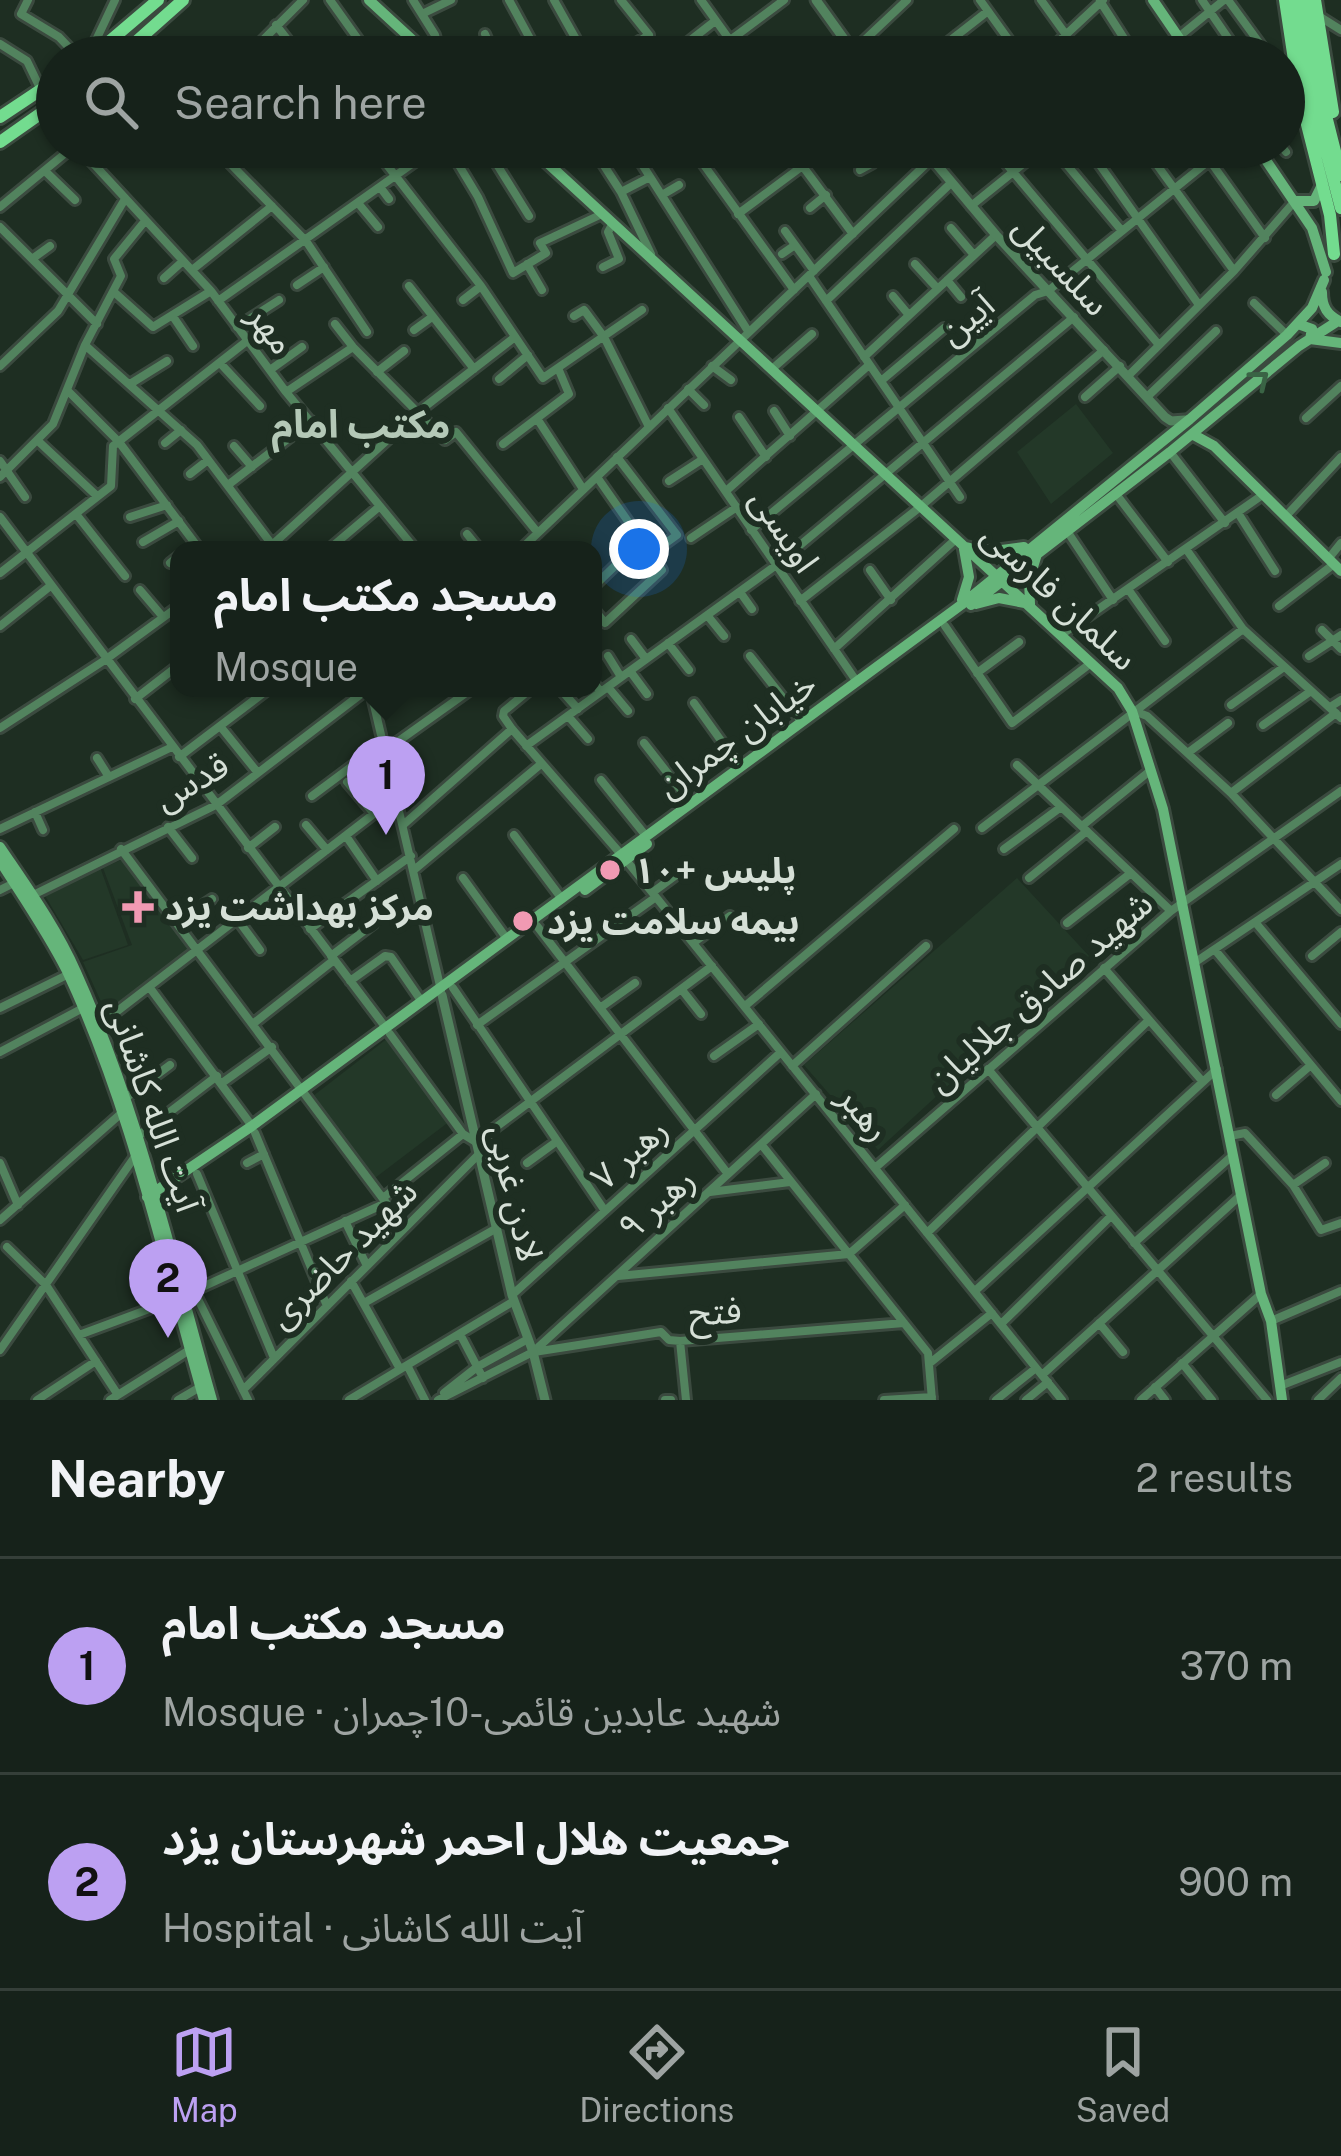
<!DOCTYPE html>
<meta charset="utf-8">
<style>
body{margin:0;font-family:"Public Sans","Noto Sans Arabic",sans-serif;background:#232f27;color:#f1f3f6}
.you{position:absolute;left:639px;top:549px;width:42px;height:42px;margin:-30px;border:9px solid #fff;border-radius:50%;background:#1a73e8;box-shadow:0 0 0 18px #1a73e833}
.badge{display:grid;place-items:center;width:78px;height:78px;border-radius:50%;background:#bca0f2;color:#111;font-size:39px;font-weight:700}
.pin{position:absolute;translate:-50% -99px;filter:drop-shadow(0 3px 6px #0008)}
.pin::after{content:'';position:absolute;top:63px;width:42px;height:36px;background:inherit;clip-path:polygon(0 0,100% 0,50% 100%)}
.popup{position:absolute;left:170px;top:541px;width:432px;height:156px;box-sizing:border-box;display:grid;place-content:center;border-radius:24px;background:#16221a;filter:drop-shadow(0 3px 9px #0005);font-size:39px;white-space:nowrap;color:#9ea4a2}
.popup b{font-size:45px;color:#f1f3f6}
.popup::after{content:'';position:absolute;left:50%;top:100%;margin-left:-24px;border:24px solid transparent;border-top-color:#16221a}
.list{margin:0;padding:0;list-style:none}
h2{display:flex;justify-content:space-between;align-items:center;height:156px;margin:0;padding:0 48px;font-size:51px}
h2 small{font-size:39px;font-weight:400;color:#9ea4a2}
.list li{display:grid;grid-template-columns:78px 1fr auto;gap:36px;align-items:center;box-sizing:border-box;height:216px;padding:0 48px;border-top:3px solid #353f39}
.list b{display:block;font-size:45px;white-space:nowrap}
.list p{margin:0;font-size:39px;white-space:nowrap;color:#9ea4a2}
.list em{font-size:39px;font-style:normal;color:#9ea4a2}
.icon{flex:none;width:66px;height:66px;fill:none;stroke:currentColor;stroke-width:2;stroke-linecap:round;stroke-linejoin:round}
.map{position:relative;flex:none;width:1341px;height:1400px;overflow:hidden}
.search{position:absolute;background:#16221a;box-shadow:0 3px 9px #0004;left:36px;right:36px;top:36px;height:132px;display:flex;align-items:center;gap:30px;box-sizing:border-box;padding:0 42px;border-radius:66px;color:#9ea4a2;font-size:45px}
.sheet{height:588px;background:#16221a}
nav{display:flex;justify-content:space-around;align-items:center;box-sizing:border-box;height:168px;border-top:3px solid #353f39;background:#16221a;font-size:33px;color:#9ea4a2}
nav a{display:grid;justify-items:center;gap:6px}
nav .on{color:#bca0f2}
.map>svg:first-child{display:block}
.built{fill:#233828}
.lines{fill:none;stroke-linecap:round;stroke-linejoin:round}
.minor-casing{stroke:#3b4a3f;stroke-width:14}
.tertiary-casing{stroke:#3b4a3f;stroke-width:15}
.secondary-casing{stroke:#3b4a3f;stroke-width:16}
.primary-casing{stroke:#3b4a3f;stroke-width:18}
.minor{stroke:#52835e;stroke-width:8}
.tertiary{stroke:#52835e;stroke-width:9}
.secondary{stroke:#65b57a;stroke-width:10}
.primary{stroke:#73dc8f;stroke-width:12}
.oneway{stroke:#3a6445}
.poi-dot{fill:#f19ab3;stroke:#1e2e22;stroke-width:4.5}
.labels{text-anchor:middle;dominant-baseline:central;stroke-width:12;stroke-linejoin:round;paint-order:stroke}
.street-label{font-size:36px;fill:#d6e0d7;stroke:#1e2e22}
.poi-label{font-size:36px;font-weight:bold;fill:#d6e0d7;stroke:#1e2e22;text-anchor:start}
.neighbourhood-label{font-size:39px;font-weight:bold;fill:#b4c8b7;stroke:#1e2e22}
</style>
<div class="map">
<svg width="1341" height="1400" viewBox="0 0 1341 1400">
<rect width="100%" height="100%" fill="#1e2e22"/>
<path class="built" d="M 1076,404 L 1113,453 L 1051,504 L 1017,452 Z
M 121,860 L 192,949 L 107,1015 L 83,962 L 132,945 L 103,868 Z
M 100,867 L 128,945 L 83,960 L 44,894 Z
M 1017,878 L 1089,956 L 878,1150 L 804,1065 Z
M 388,1038 L 450,1121 L 375,1178 L 313,1096 Z"/>
<g class="lines">
<g class="minor-casing">
<path id="minor" d="M 28,0 L 21,14 L 59,37 L 78,57
M 330,0 L 360,42 L 372,47 L 379,57
M 413,0 L 435,35 L 441,57
M 509,0 L 540,57
M 554,0 L 586,57
M 701,0 L 742,57
M 980,0 L 1021,57
M 1041,0 L 1082,57
M 1202,0 L 1241,57
M 1228,0 L 1263,48
M 1100,1 L 1136,57
M 422,14 L 451,0
M 1317,15 L 1341,30
M 276,25 L 301,57
M 485,34 L 495,57
M 957,35 L 977,57
M 729,41 L 784,0
M 687,43 L 698,57
M 0,44 L 27,61 L 40,88
M 853,51 L 907,0
M 88,57 L 115,0
M 246,57 L 303,0
M 614,57 L 649,35 L 621,0
M 669,57 L 715,21
M 828,57 L 847,44
M 929,57 L 988,11
M 1042,57 L 1103,0
M 1154,57 L 1224,0
M 1284,104 L 1289,100
M 44,111 L 57,125
M 78,147 L 211,291 L 286,392 L 416,550
M 214,147 L 306,241 L 367,332
M 373,147 L 481,286 L 543,378 L 642,310
M 448,147 L 478,197 L 513,273 L 546,253 L 540,243 L 602,214
M 486,147 L 529,216
M 592,147 L 621,192 L 651,254
M 691,147 L 794,290
M 992,147 L 1159,345
M 1052,147 L 1122,231
M 1087,147 L 1199,305
M 1144,147 L 1234,271
M 1200,147 L 1265,238
M 1282,147 L 1286,152
M 638,158 L 748,331
M 804,168 L 853,234
M 860,170 L 873,163 L 862,147
M 45,171 L 75,200
M 380,187 L 389,199
M 621,192 L 650,177
M 662,195 L 679,185
M 358,203 L 378,227
M 971,206 L 1044,147
M 0,207 L 73,147
M 810,208 L 826,195
M 738,214 L 828,147
M 0,227 L 97,324
M 951,228 L 974,255
M 785,231 L 814,271
M 782,254 L 795,245
M 32,259 L 50,246
M 527,264 L 542,290
M 915,264 L 937,288
M 603,267 L 619,259 L 608,232 L 613,223
M 192,270 L 272,206
M 809,276 L 960,497
M 164,278 L 183,261
M 947,280 L 961,297
M 297,285 L 324,267
M 409,286 L 474,369
M 114,292 L 153,327 L 211,291
M 893,296 L 908,314
M 463,300 L 481,286
M 218,301 L 436,147
M 826,301 L 951,183
M 1254,303 L 1287,335
M 172,315 L 193,346
M 574,316 L 584,310 L 604,337 L 649,427
M 335,324 L 353,347 L 445,440 L 456,432 L 538,533
M 237,327 L 279,300
M 414,330 L 432,317
M 86,346 L 197,445 L 276,550
M 864,357 L 996,235
M 220,363 L 260,406
M 0,366 L 58,311 L 125,199
M 712,366 L 731,380
M 772,369 L 812,334
M 270,370 L 302,347
M 377,372 L 404,351
M 1128,376 L 1234,271 L 1294,202
M 499,379 L 528,355
M 881,381 L 944,328
M 130,384 L 167,361
M 688,389 L 704,405
M 67,390 L 119,442 L 200,550
M 286,392 L 353,347
M 1085,397 L 1120,366
M 1147,397 L 1216,331
M 668,408 L 857,682
M 774,411 L 790,436
M 739,417 L 766,457
M 1306,418 L 1341,386
M 538,420 L 583,489
M 37,440 L 97,496
M 165,443 L 181,430
M 503,444 L 569,394 L 558,368
M 234,446 L 252,467
M 1170,452 L 1225,523
M 617,457 L 677,535 L 652,553
M 0,461 L 25,497
M 190,474 L 208,460
M 0,477 L 53,424 L 85,345 L 121,276 L 114,259 L 145,221
M 669,481 L 703,459
M 228,485 L 311,421
M 726,491 L 869,365
M 1116,494 L 1168,562
M 1238,513 L 1275,571
M 76,514 L 125,576
M 1286,516 L 1341,457
M 0,517 L 386,1028
M 130,517 L 167,505
M 751,530 L 1035,295 L 1048,291 L 1226,147
M 1067,531 L 1113,600
M 467,534 L 480,550
M 691,538 L 737,507
M 143,542 L 179,521
M 272,545 L 418,412 L 515,337
M 1186,549 L 1243,629 L 1341,718
M 328,550 L 380,506
M 520,550 L 944,147
M 1329,558 L 1341,543
M 170,563 L 179,556
M 870,570 L 891,600
M 0,573 L 111,486 L 113,446 L 247,341
M 593,587 L 643,539
M 1128,589 L 1165,641
M 140,590 L 163,617
M 740,592 L 752,609
M 800,601 L 920,507 L 1104,350
M 1279,606 L 1334,564
M 593,608 L 605,623 L 662,570 L 597,477
M 707,615 L 724,636
M 0,626 L 49,587
M 945,626 L 1012,723 L 1091,663
M 1322,630 L 1341,649
M 1061,635 L 1261,496
M 631,639 L 646,659
M 668,643 L 689,670
M 834,649 L 956,539
M 608,656 L 621,677
M 750,656 L 802,722
M 1309,656 L 1341,635
M 630,671 L 647,694
M 977,673 L 1019,642
M 593,682 L 601,692
M 608,687 L 628,711
M 370,688 L 441,990
M 532,688 L 504,711 L 503,716 L 512,729 L 626,860 L 1062,1400
M 561,690 L 578,709
M 135,699 L 179,665
M 694,703 L 740,767
M 1231,705 L 1284,667
M 1330,707 L 1341,700
M 1134,711 L 1147,716 L 1231,793 L 1341,910
M 568,716 L 588,739
M 1263,725 L 1311,691
M 220,726 L 258,773
M 0,728 L 105,660 L 179,606
M 644,743 L 691,803
M 526,746 L 775,566 L 1074,317
M 386,750 L 473,688
M 1189,752 L 1228,723
M 179,757 L 270,688
M 97,758 L 109,777
M 1017,765 L 1171,911
M 601,780 L 646,836
M 347,782 L 374,814
M 1231,793 L 1336,713
M 312,796 L 383,743
M 35,812 L 43,830
M 306,825 L 327,850
M 403,825 L 512,729
M 1082,826 L 1151,770
M 168,827 L 192,858
M 982,828 L 1243,629
M 0,829 L 172,747
M 514,835 L 562,899
M 346,836 L 377,881
M 248,848 L 275,827
M 121,849 L 405,1228
M 1004,849 L 1061,807
M 414,870 L 541,764
M 463,878 L 507,939
M 1029,878 L 1087,831
M 0,890 L 14,883
M 653,892 L 687,867
M 29,897 L 216,805 L 369,688
M 238,920 L 260,950
M 177,922 L 212,899
M 1255,922 L 1341,1024
M 1067,923 L 1131,873
M 537,926 L 728,1174
M 310,929 L 411,856
M 693,943 L 730,916
M 1215,950 L 1341,1101
M 331,956 L 373,924
M 1312,956 L 1341,932
M 1194,963 L 1341,864
M 1104,968 L 1203,1082
M 350,981 L 385,956 L 391,957 L 422,1002
M 150,988 L 252,1126
M 453,988 L 605,1211
M 682,990 L 701,1014
M 745,1006 L 954,829
M 0,1008 L 69,974
M 600,1008 L 635,983
M 254,1023 L 334,960
M 477,1025 L 656,897
M 98,1026 L 397,796
M 390,1034 L 463,1134 L 476,1142 L 712,966
M 0,1052 L 83,1008
M 714,1056 L 759,1024
M 792,1066 L 926,946
M 988,1069 L 1267,1400
M 222,1083 L 272,1047
M 1276,1095 L 1311,1065
M 123,1100 L 170,1065
M 255,1133 L 327,1306
M 1230,1136 L 1245,1133 L 1293,1185 L 1321,1230 L 1341,1223
M 137,1137 L 217,1076
M 761,1144 L 928,1353 L 932,1400
M 0,1163 L 18,1205
M 247,1163 L 264,1154
M 527,1163 L 556,1142
M 875,1168 L 1171,911 L 1341,791
M 197,1174 L 274,1358
M 1293,1185 L 1325,1163
M 710,1192 L 790,1182
M 383,1198 L 463,1134
M 0,1220 L 125,1110
M 345,1221 L 367,1266
M 927,1233 L 1149,1020
M 1134,1243 L 1232,1156
M 7,1247 L 46,1285 L 118,1395
M 618,1276 L 849,1254 L 905,1205
M 351,1281 L 400,1369
M 194,1291 L 248,1400
M 975,1291 L 1217,1069
M 512,1295 L 781,1052
M 364,1303 L 497,1228
M 1271,1321 L 1341,1291
M 1099,1323 L 1123,1352
M 1001,1324 L 1111,1216
M 460,1334 L 483,1378
M 79,1335 L 176,1299 L 386,1203
M 680,1341 L 686,1400
M 0,1350 L 136,1155
M 534,1352 L 661,1332 L 669,1340 L 680,1341 L 904,1323
M 930,1363 L 992,1313
M 1182,1363 L 1212,1400
M 407,1365 L 425,1400
M 1042,1375 L 1241,1195
M 1280,1386 L 1341,1362
M 1155,1387 L 1165,1400
M 243,1390 L 479,1154
M 444,1393 L 477,1367 L 528,1339
M 37,1400 L 96,1361
M 110,1400 L 191,1349
M 178,1400 L 202,1386
M 349,1400 L 514,1301
M 438,1400 L 533,1352 L 816,1094
M 665,1400 L 671,1400
M 884,1400 L 932,1397
M 996,1400 L 1036,1368
M 1026,1400 L 1048,1382
M 1141,1400 L 1261,1294
M 1318,1400 L 1341,1378"/>
</g>
<g class="tertiary-casing">
<path id="tertiary" d="M 816,0 L 857,57
M 922,147 L 996,235 L 1165,417 L 1171,421 L 1185,420
M 442,995 L 512,1295 L 533,1352 L 545,1400"/>
</g>
<g class="secondary-casing">
<path id="secondary" d="M 369,0 L 431,57
M 1153,0 L 1192,57
M 530,147 L 1118,688 L 1132,711 L 1163,809 L 1261,1294 L 1271,1321 L 1282,1400
M 1257,147 L 1312,228 L 1326,272
M 1295,201 L 1314,201 L 1322,185
M 1322,292 C 1322,307 1327,315 1341,322
M 1298,324 L 1312,329 L 1310,339 L 1341,343
M 1192,434 L 1214,446 L 1341,571
M 966,547 L 987,552 L 1024,547
M 962,600 L 969,577 L 964,549
M 976,604 L 999,598 L 1030,604 L 1029,580 L 1037,554
M 971,605 L 1170,452 L 1299,346 L 1338,321
M 0,847 C 27,887 56,927 76,972 C 138,1109 171,1256 212,1400
M 0,861 C 23,897 48,933 67,971 C 131,1107 163,1257 204,1400
M 585,890 L 647,844
M 147,1197 L 252,1126 L 961,605 L 1190,419 L 1287,335 L 1312,308 L 1324,280"/>
</g>
<g class="primary-casing">
<path id="primary" d="M 1285,0 L 1299,93 L 1330,215 L 1334,254
M 1296,0 L 1306,74 L 1341,208
M 1305,0 L 1316,76 L 1341,175
M 1315,0 L 1333,112
M 91,57 L 158,0
M 119,57 L 183,0
M 0,117 L 57,79
M 0,142 L 57,102"/>
</g>
<use href="#minor" class="minor"/>
<use href="#tertiary" class="tertiary"/>
<use href="#secondary" class="secondary"/>
<use href="#primary" class="primary"/>
</g>
<defs><path id="oneway-chevron" d="M-2-3.5L2.5 0L-2 3.5" fill="none" stroke-width="1.6" stroke-linecap="round" stroke-linejoin="round" transform="scale(3)"/></defs>
<use class="oneway" href="#oneway-chevron" transform="translate(1260 379) rotate(-39)"/>
<g class="poi-dot">
<circle cx="610" cy="870" r="12"/>
<path d="M132 889h12v12h12v12h-12v12h-12v-12h-12v-12h12z"/>
<circle cx="523" cy="921" r="12"/>
</g>
<g class="labels">
<g class="street-label">
<text transform="translate(1062 265) rotate(47)">سلسبیل</text>
<text transform="translate(966 318) rotate(-40)">آیین</text>
<text transform="translate(272 329) rotate(53)">مهر</text>
<text transform="translate(785 530) rotate(56)">اویسی</text>
<text transform="translate(1060 596) rotate(43)">سلمان فارسی</text>
<text transform="translate(736 734) rotate(-36)">خیابان چمران</text>
<text transform="translate(191 781) rotate(-30)">قدس</text>
<text transform="translate(1039 991) rotate(-41)">شهید صادق جلالیان</text>
<text transform="translate(154 1105) rotate(71)">آیت الله کاشانی</text>
<text transform="translate(865 1113) rotate(51)">رهبر</text>
<text transform="translate(629 1153) rotate(-42)">رهبر ۷</text>
<text transform="translate(516 1193) rotate(77)">لادن غربی</text>
<text transform="translate(656 1203) rotate(-42)">رهبر ۹</text>
<text transform="translate(342 1253) rotate(-45)">شهید حاضری</text>
<text transform="translate(715 1311) rotate(-4)">فتح</text>
</g>
<g class="poi-label">
<text x="634" y="870">پلیس +۱۰</text>
<text x="165" y="907">مرکز بهداشت یزد</text>
<text x="547" y="921">بيمه سلامت يزد</text>
</g>
<g class="neighbourhood-label">
<text x="361" y="424">مکتب امام</text>
</g>
</g>
</svg>
<div class="you"></div>
<div class="pin badge" style="left:386px;top:835px">1</div>
<div class="popup"><b>مسجد مکتب امام</b>Mosque</div>
<div class="pin badge" style="left:168px;top:1338px">2</div>
<div class="search"><svg class="icon" aria-label="search" viewBox="0 0 24 24"><circle cx="10" cy="10" r="6"/><path d="M15 15l6 6"/></svg>Search here</div>
</div>
<section class="sheet">
<h2>Nearby<small>2 results</small></h2>
<ul class="list">
<li><span class="badge">1</span><div><b>مسجد مکتب امام</b><p>Mosque · شهید عابدین قائمی-10چمران</p></div><em>370 m</em></li>
<li><span class="badge">2</span><div><b>جمعیت هلال احمر شهرستان یزد</b><p>Hospital · آیت الله کاشانی</p></div><em>900 m</em></li>
</ul>
</section>
<nav>
<a class="on"><svg class="icon" aria-label="map" viewBox="0 0 24 24"><path d="M3 6l6-2 6 2 6-2v14l-6 2-6-2-6 2zM9 4v14M15 6v14"/></svg>Map</a>
<a><svg class="icon" aria-label="directions" viewBox="0 0 24 24"><path d="M12 3l9 9-9 9-9-9zM9 14v-3h6M13 9l2 2-2 2"/></svg>Directions</a>
<a><svg class="icon" aria-label="saved" viewBox="0 0 24 24"><path d="M7 4h10v16l-5-4-5 4z"/></svg>Saved</a>
</nav>
